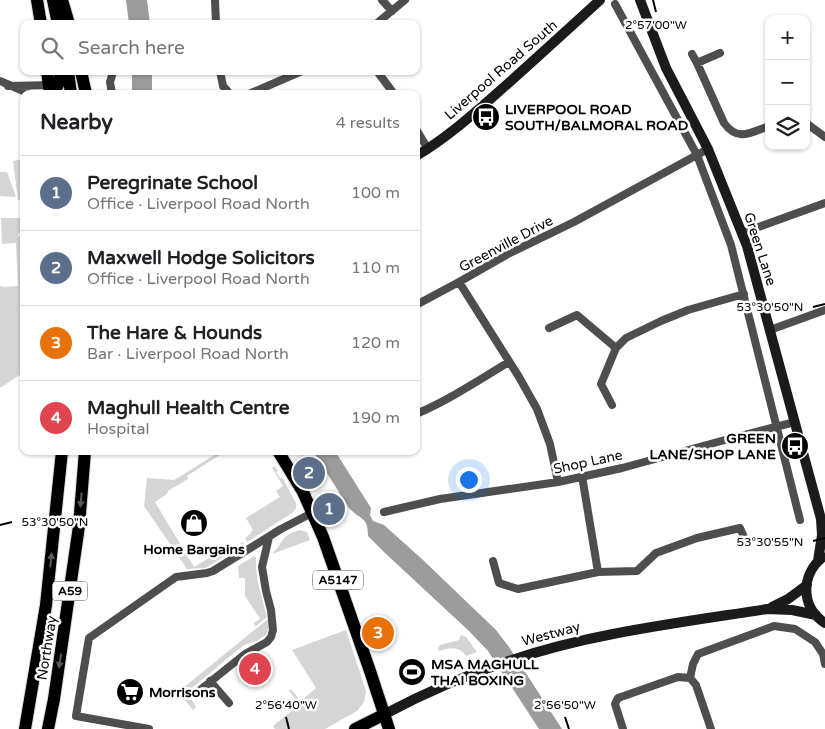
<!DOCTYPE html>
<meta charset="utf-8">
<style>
body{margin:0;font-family:"Varela Round",sans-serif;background:#f2f2f2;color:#202124}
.controls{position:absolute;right:15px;top:15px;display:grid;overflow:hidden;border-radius:10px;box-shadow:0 1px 4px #0004}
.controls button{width:45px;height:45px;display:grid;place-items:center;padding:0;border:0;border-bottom:1px solid #e0e0e0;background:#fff;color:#202124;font:25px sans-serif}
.you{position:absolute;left:468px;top:479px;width:18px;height:18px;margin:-12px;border:4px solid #fff;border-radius:50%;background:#1a73e8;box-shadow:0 0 0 8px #1a73e833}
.badge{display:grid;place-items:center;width:32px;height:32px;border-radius:50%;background:#b45309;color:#fff;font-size:16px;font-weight:700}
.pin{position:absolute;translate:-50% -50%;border:2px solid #fff;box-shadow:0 1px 5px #0006}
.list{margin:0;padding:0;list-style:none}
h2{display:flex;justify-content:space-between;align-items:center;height:65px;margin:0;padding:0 20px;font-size:21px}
h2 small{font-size:16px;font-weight:400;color:#757577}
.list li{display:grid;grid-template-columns:32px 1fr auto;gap:15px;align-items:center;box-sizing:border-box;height:75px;padding:0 20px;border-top:1px solid #e0e0e0}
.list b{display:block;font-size:19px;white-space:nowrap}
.list p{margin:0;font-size:16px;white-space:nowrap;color:#757577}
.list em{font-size:16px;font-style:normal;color:#757577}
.icon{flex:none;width:28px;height:28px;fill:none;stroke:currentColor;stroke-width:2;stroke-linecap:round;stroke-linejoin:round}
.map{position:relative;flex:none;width:825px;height:729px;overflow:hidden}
.search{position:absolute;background:#fff;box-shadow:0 1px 4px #0004;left:20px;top:20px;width:400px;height:55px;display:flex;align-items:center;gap:12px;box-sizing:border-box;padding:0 18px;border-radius:10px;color:#757577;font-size:19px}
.panel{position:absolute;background:#fff;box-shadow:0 1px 4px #0004;left:20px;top:90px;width:400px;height:365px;border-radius:10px}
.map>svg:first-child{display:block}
.green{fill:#d5d5d5}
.water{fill:#9c9c9c}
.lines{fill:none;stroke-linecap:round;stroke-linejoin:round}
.primary-casing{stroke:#dbdbdb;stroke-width:14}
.trunk-casing{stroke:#dbdbdb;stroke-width:14}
.minor{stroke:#4e4e4e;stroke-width:8}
.secondary{stroke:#1b1b1b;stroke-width:10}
.primary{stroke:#000;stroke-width:12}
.trunk{stroke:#000;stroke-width:12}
.oneway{fill:#595959}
.ticks{fill:none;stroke:#000;stroke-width:2}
.labels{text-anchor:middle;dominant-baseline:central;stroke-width:5;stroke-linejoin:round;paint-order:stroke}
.shield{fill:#fff;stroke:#4c4c4c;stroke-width:1}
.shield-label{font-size:12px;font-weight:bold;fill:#000}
.street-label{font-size:14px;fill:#000;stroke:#fff}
.poi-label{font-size:14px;font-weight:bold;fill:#000;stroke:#fff;text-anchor:start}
.ticks-label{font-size:12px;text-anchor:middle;fill:#000;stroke:#fff;stroke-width:5;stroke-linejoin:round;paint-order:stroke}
</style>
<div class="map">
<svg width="825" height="729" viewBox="0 0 825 729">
<rect width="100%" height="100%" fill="#fff"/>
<path class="green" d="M 24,159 L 24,199 L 18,200 L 13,161 Z
M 0,172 L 7,172 L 16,197 L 0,196 Z
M 1,218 L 22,218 C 24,226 21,230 17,237 L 24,233 L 24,372 L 0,388 L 0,286 L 2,286 L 2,287 L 18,286 L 16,243 L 2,244 Z
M 221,451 L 226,451 L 187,476 L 188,479 L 168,491 L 167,494 L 155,502 L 194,567 L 217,553 L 220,556 L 243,542 L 244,543 L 209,566 L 205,568 L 187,569 L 144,506 L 147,478 L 174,480 Z
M 275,466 L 278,471 L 276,472 L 280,478 L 282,477 L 296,503 L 296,508 L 292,513 L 247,542 L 245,538 L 249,535 L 253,530 L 246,518 L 280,497 L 276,491 L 283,486 L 272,468 Z
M 299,530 L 307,532 L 310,540 L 272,554 C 284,542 280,536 299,530 Z
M 254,556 L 256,558 L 256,567 L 258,583 L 267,617 L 255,627 L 254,623 L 260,619 L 245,596 L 245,578 L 239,578 L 238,566 Z
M 268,619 L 269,628 L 266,635 L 257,641 L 244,645 L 187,692 L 196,707 L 193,710 L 178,692 Z
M 346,630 L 366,691 L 364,702 L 357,711 L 325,729 L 275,729 L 273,726 L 300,704 L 289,691 L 291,689 L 301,701 L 316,688 L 292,650 Z
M 461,635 L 466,637 L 477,652 L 466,656 C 459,645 449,648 439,651 L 438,648 L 440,645 L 459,640 Z"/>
<path class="water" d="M 126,0 L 147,0 L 150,24 L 129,24 Z
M 132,71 L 152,71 L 152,94 L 132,94 Z
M 313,451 L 335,451 L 371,508 L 370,515 L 373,521 L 384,525 L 423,560 L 496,630 L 509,647 L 562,729 L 539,729 L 488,651 L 469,631 L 385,553 L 368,536 C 368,516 360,520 349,508 Z"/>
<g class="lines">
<g class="primary-casing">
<path id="primary" d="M 62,0 L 69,24
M 81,71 L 86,94
M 278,451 L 303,492 L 323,537 L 370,671 L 389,729
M 355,729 L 385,714"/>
</g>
<g class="trunk-casing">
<path id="trunk" d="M 37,0 L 41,24
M 53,0 L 58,24
M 47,71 L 50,94
M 68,71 L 71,94
M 52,94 C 58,86 61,81 60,71
M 25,729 L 46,605 L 62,451
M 48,729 L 54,699 L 79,526 L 85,451"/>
</g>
<path class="minor" d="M 215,0 L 216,24
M 382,0 L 392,11
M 615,4 L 697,155 L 731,245 L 800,520
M 376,24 L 405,0
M 692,54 L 697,63 L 720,53
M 697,63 L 724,123 C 738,142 750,133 769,126
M 220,71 L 223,86 L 230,94
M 377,71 L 394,94
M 0,81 L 30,94
M 8,86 L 51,85
M 112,94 L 110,82 L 113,72
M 249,94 L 302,71
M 806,123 L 825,137
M 416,129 L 428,149
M 742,233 L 825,203
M 416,305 L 459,282
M 549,328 L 577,315 L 616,348
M 770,330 L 825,310
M 612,405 L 601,384 L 616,348 L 626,338 L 661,321 L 688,310 L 744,294
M 416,414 C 449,400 479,380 509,362
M 582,476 L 598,572 L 637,571 L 656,553 L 697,538 L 740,528 L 744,537
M 558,482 L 550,444 L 537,409 L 519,377 L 459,282 L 508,254 L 574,222 L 708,149
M 384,512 L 440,499 L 558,482 L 622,468 L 736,437 L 795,422
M 493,561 L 499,583 L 518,589 L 598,572
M 690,678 L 693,664 L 698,654 L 774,626 L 795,629 L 815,642 L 823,654 L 825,664
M 210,681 L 229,703
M 195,694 L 245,654 L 267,642 L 271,637 L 273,630 L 271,610 L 266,591 L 262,567 L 269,537
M 149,729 L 76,716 L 89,638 L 176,577 L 207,573 L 213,571 L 281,529 L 312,513
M 623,729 L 615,704 L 618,698 L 678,677 L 690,678 L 696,685 L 711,729"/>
<path class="secondary" d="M 640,0 L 666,68 L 708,149 L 747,246 L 821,519 L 822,535 L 818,561
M 416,156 C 445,139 470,117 495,95 C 530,64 565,32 600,0
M 823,557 C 801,574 800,607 825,623
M 772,607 L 788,599 L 807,585
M 385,714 C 456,676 534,649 613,634 C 664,624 716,617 767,609 L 792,610 L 816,615"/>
<use href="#primary" class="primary"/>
<use href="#trunk" class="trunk"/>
</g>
<defs><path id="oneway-solid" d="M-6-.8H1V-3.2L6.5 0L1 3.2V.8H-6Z" transform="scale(1.25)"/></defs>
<g class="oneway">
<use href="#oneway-solid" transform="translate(81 500) rotate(95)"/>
<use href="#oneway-solid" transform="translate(51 560) rotate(-84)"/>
<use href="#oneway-solid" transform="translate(60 661) rotate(99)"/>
</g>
<path class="ticks" d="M 653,0 L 656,12M 813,307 L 825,304M 0,525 L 12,522M 813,541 L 825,538M 286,717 L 289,729M 565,717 L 569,729"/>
<defs>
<g id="bus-disc" transform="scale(1.4375)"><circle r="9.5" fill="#000" stroke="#fff"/><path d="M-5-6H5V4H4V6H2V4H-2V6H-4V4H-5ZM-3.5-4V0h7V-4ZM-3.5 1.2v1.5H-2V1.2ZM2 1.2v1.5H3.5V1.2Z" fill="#fff"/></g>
<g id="shop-disc" transform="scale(1.4375)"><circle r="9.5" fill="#000" stroke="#fff"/><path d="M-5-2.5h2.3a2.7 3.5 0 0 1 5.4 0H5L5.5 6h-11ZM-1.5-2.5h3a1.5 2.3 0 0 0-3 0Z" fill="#fff"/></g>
<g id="stadium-disc" transform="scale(1.4375)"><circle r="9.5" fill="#000" stroke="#fff"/><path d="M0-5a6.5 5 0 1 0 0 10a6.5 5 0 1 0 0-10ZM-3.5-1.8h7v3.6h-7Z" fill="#fff"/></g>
<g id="supermarket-disc" transform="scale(1.4375)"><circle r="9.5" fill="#000" stroke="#fff"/><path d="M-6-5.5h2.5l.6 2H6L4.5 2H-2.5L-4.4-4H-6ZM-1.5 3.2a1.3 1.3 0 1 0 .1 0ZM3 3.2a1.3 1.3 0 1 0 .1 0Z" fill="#fff"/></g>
</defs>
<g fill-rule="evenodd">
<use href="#bus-disc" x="486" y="117"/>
<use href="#bus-disc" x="795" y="446"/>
<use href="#shop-disc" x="194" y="523"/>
<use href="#stadium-disc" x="412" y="672"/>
<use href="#supermarket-disc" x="130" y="692"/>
</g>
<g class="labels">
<g class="shield">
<rect x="313" y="570.5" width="50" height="19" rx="4"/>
<rect x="52.5" y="581.5" width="35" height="19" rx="4"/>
</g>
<g class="shield-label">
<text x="338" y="580">A5147</text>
<text x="70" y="591">A59</text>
</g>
<g class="street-label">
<text transform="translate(501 70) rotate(-41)">Liverpool Road South</text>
<text transform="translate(506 244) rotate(-28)">Greenville Drive</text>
<text transform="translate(760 249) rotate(72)">Green Lane</text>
<text transform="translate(588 462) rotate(-12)">Shop Lane</text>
<text transform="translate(551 634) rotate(-15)">Westway</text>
<text transform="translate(47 648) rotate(-81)">Northway</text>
</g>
<g class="poi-label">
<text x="505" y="109">LIVERPOOL ROAD<tspan x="505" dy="16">SOUTH/BALMORAL ROAD</tspan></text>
<text x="776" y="438" text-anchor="end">GREEN<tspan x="776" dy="16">LANE/SHOP LANE</tspan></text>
<text x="194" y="549" text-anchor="middle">Home Bargains</text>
<text x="431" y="664">MSA MAGHULL<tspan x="431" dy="16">THAI BOXING</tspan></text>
<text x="149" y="692">Morrisons</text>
</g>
</g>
<g class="ticks-label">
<text x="656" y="29">2°57'00"W</text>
<text x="770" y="311">53°30'50"N</text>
<text x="55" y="526">53°30'50"N</text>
<text x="770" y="546">53°30'55"N</text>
<text x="286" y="709">2°56'40"W</text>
<text x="565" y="709">2°56'50"W</text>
</g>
</svg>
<div class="controls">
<button>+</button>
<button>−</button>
<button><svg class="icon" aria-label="layers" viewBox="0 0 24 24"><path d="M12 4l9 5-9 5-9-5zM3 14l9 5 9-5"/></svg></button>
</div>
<div class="you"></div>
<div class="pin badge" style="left:329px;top:509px;background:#5c6f8a">1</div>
<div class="pin badge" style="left:309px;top:473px;background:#5c6f8a">2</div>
<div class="pin badge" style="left:378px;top:633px;background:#e8710a">3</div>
<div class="pin badge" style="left:255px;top:669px;background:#e0444e">4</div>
<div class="search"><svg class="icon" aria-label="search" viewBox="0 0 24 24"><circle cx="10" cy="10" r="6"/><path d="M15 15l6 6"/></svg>Search here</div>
<section class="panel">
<h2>Nearby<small>4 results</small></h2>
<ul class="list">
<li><span class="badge" style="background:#5c6f8a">1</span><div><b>Peregrinate School</b><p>Office · Liverpool Road North</p></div><em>100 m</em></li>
<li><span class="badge" style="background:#5c6f8a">2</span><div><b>Maxwell Hodge Solicitors</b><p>Office · Liverpool Road North</p></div><em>110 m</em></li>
<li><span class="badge" style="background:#e8710a">3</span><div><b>The Hare &amp; Hounds</b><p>Bar · Liverpool Road North</p></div><em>120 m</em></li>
<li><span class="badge" style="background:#e0444e">4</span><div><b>Maghull Health Centre</b><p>Hospital</p></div><em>190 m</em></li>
</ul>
</section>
</div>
